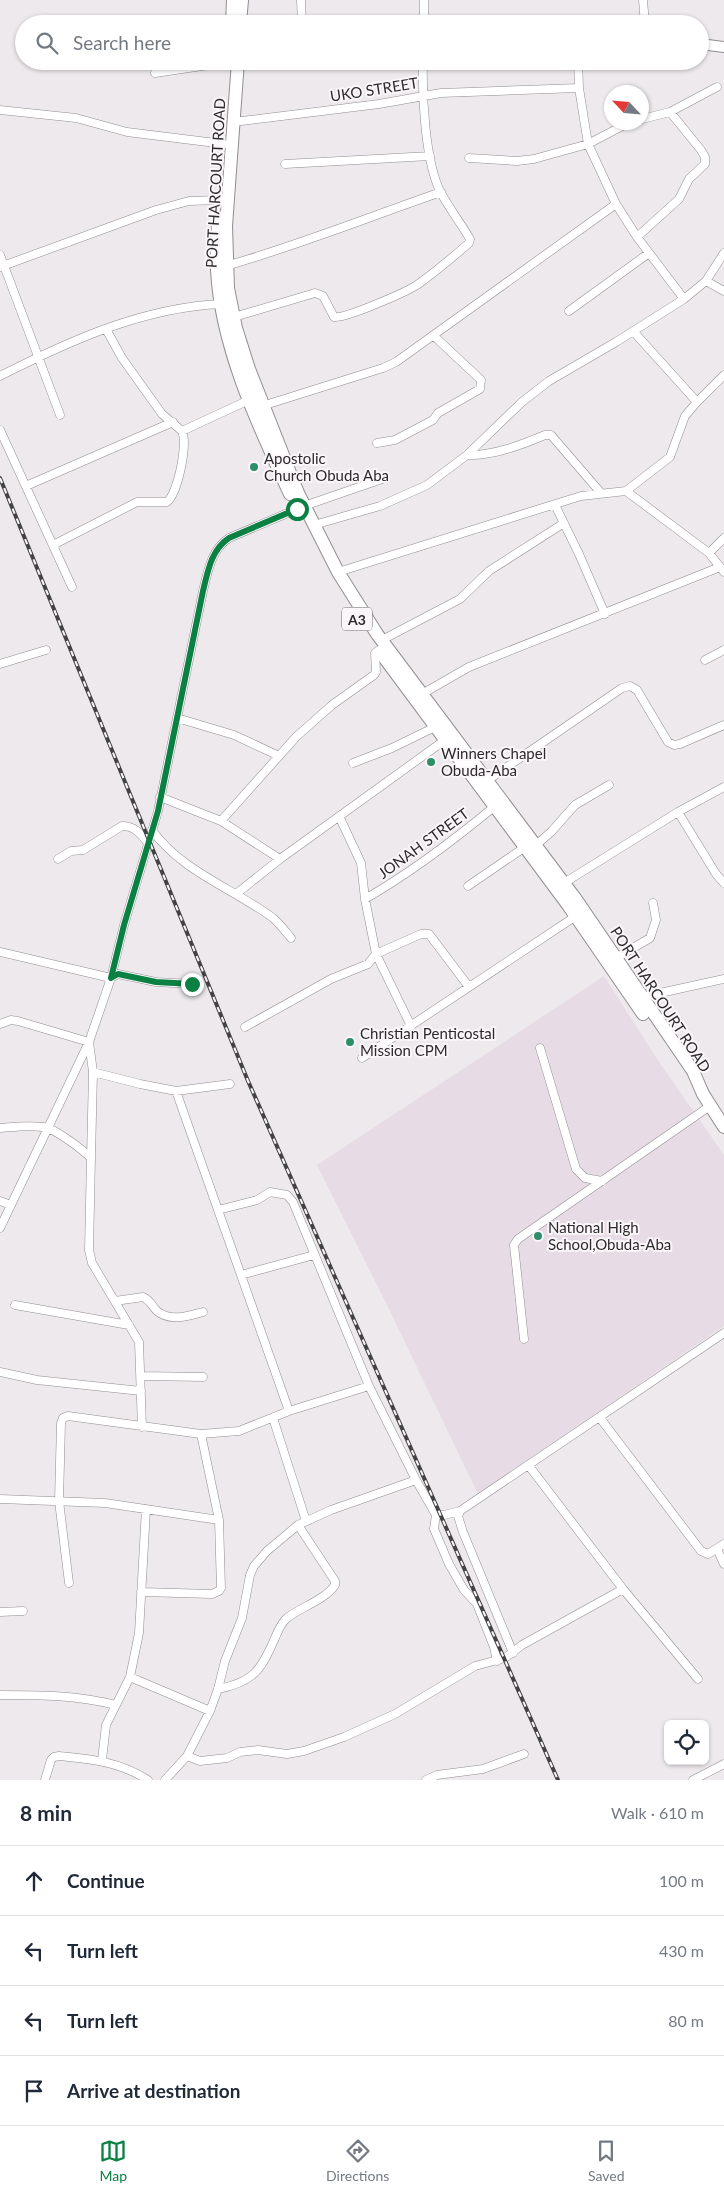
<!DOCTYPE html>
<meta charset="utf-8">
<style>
body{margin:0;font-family:Lato,sans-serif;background:#f6f6f7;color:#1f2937}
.controls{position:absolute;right:15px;bottom:15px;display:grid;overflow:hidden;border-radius:8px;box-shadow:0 1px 4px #0004}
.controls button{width:45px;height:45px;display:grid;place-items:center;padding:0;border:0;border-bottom:1px solid #e0e1e3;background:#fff;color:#1f2937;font:25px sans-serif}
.compass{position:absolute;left:604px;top:85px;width:45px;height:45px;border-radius:50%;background:#fff;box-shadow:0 1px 4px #0004;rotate:296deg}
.stop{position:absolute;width:15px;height:15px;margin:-11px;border:4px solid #0b8043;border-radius:50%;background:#fff}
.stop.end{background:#0b8043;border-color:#fff;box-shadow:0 1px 5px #0008}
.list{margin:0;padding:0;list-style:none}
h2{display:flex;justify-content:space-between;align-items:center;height:65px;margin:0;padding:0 20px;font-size:21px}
h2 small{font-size:16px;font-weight:400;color:#747a83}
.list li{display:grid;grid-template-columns:32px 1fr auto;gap:15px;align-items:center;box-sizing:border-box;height:70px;padding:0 20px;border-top:1px solid #e0e1e3}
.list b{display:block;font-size:19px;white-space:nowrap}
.list em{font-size:16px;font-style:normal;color:#747a83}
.icon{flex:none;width:28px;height:28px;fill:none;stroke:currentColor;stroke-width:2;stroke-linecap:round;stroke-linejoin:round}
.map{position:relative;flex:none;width:724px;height:1780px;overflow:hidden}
.search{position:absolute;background:#fff;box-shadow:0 1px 4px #0004;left:15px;right:15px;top:15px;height:55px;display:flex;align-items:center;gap:12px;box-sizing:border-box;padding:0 18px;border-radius:28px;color:#747a83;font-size:19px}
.sheet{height:345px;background:#fff}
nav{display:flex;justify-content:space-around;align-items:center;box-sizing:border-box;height:70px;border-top:1px solid #e0e1e3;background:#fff;font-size:14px;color:#747a83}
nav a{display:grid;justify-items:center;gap:2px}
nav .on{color:#0b8043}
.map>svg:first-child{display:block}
.built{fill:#e7dce5}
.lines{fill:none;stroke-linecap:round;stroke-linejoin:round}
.minor-casing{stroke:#918d90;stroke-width:9}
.tertiary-casing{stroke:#918d90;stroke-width:12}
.trunk-casing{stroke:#918d90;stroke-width:14}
.minor{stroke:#fff;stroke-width:8}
.tertiary{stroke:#fff;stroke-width:10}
.trunk{stroke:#fff;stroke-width:12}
.rail-casing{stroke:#444344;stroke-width:4}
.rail{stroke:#faf6f9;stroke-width:2;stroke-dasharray:5.5;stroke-linecap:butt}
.route{stroke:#0b8043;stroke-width:6}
.poi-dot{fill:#2d8e67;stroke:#faf6f9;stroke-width:2}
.labels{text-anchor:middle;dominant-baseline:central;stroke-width:4;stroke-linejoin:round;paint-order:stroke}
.shield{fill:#faf6f9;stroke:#6a686a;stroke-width:1}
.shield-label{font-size:14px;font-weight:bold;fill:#2c2b2c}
.street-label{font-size:15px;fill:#2c2b2c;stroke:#faf6f9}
.poi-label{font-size:15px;fill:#2c2b2c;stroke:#faf6f9;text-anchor:start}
</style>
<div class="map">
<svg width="724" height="1780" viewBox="0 0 724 1780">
<rect width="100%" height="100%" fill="#ede9ec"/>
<path class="built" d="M 604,976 L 659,1062 L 724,1155 L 724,1326 L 478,1494 L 388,1307 L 317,1165 Z"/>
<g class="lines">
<g class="minor-casing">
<path id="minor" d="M 301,0 L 302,24
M 643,0 L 645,24
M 81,23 L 96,24
M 424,24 L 424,0
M 578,61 L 579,88 L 588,144 L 616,204 L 637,237 L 684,299
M 155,73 L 229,62
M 0,110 L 76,118 L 127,132 L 224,144
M 642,119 L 670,112 L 717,87
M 233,122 L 379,104 L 441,93 L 579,88
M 469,158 L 517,161 L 534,159 L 588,144 L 630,122
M 285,164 L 430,156
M 637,237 L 679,199 L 689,179 L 705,164 L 705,157 L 701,150 L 670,112
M 0,255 L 60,415
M 226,266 C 299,245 369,217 441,192
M 0,267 L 156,210 L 189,201 L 220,200
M 706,281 L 724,291
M 569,311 L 649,253
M 234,317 L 315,293 L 323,296 L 334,317 C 345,319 406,292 417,285 C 435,272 452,258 469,243 L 470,239 C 461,224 450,209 441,193 C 425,162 422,97 423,61
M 633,331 L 697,402
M 0,376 C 69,341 144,307 222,304
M 262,406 L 383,368 L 396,362 L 616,204
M 0,430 L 72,587
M 182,431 L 249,400
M 377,443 L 395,440 L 433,420 L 438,413 L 480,389 L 481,380 L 434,336
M 467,455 C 493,456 521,445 545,435 L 551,435 L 601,493
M 26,486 L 173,422
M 626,491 L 709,553 L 724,572
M 555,505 L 579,554 L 605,614
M 304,506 L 385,478
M 314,525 L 380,506 L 427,485 L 467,455 L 522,402 L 549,381 L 616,342 L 684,299 L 706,281 L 724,253
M 53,545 L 137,502 L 167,502 C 178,493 188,444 182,431 L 162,414 L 122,358 L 106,329
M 709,553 L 724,538
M 338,572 L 581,496 L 626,491 L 670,457 L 685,416 L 697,402 L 724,375
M 382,640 L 460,599 L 489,571 L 564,523
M 705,660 L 724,650
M 0,664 L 46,650
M 422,694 L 469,667 L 720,567
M 177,718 L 234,735 L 279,756
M 353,763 L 392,748 L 435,727
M 488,780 L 622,688 L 630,686 L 637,690 L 668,742 L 674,745 L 680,744 L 724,725
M 160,797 L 221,821 L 280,859
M 678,812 L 716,874 L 724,883
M 339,816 L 361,863 L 365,899 L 376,954 L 411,1026
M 221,821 L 296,737 L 332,705 L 374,675 L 376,672 L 375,653 L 379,650
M 152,830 C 181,871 234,889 273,918 C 280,924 285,931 291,938
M 536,845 L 551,832 L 575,805 L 609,785
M 58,859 L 71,851 L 83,850 L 122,826 C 135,826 141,834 148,843
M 564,883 L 678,812 L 724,787
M 468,886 L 525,847
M 236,894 L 280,859 L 445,740
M 365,899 C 412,872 454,840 495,806
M 0,952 L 111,978 L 118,974 L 156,982 L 192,984
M 616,958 L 650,938 L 656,920 L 653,903
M 642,997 L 724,979
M 0,1024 L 11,1020 L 18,1021 L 89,1042 L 93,1072 L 91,1158
M 245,1027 L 331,979 L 368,964 L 376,954 L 421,934 L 429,934 L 469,987
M 540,1048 L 576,1169 L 585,1178 L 602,1181
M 362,1058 L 576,916
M 93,1072 L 140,1084 L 176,1091 L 230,1084
M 176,1091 L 289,1411
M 0,1128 C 14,1127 34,1124 48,1128 C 60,1133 82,1149 91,1158 L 89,1250 L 92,1263 L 139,1342 L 142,1427
M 0,1201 L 11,1205
M 218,1210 L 257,1200 L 270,1192 L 287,1195 L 293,1202 L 369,1386 L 416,1480
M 0,1228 L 89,1042 L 111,978 L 124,925 L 158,811 L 203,591 C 208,571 211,550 229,538 L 297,509
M 241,1275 L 314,1255
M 115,1301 L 143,1297 C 150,1300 152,1306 157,1311 C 170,1322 189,1316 203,1312
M 15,1305 L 129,1325
M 524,1339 L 514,1245 L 518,1239 L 710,1106
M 0,1372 L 37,1380 L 141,1391
M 142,1376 L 203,1377
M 273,1418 L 306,1521
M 600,1418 L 701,1551 L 708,1554 L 724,1544
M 201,1434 L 239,1431 L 289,1411 L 369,1386
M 529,1466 L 623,1589 L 698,1679
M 0,1499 L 105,1503 L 219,1520
M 460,1511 L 458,1516 L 463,1532 L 513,1653
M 436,1515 L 434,1529 L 449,1564 L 464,1590 L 477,1604 L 494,1647 L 497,1661
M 717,1549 L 724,1564
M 69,1583 L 59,1501 L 61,1423 L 63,1418 L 68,1416 L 201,1434 L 219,1520 L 221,1588 L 219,1591 L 212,1594 L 141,1592
M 0,1612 L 23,1611
M 130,1677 L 210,1711
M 218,1689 C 254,1682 261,1670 275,1638 C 278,1631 281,1623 287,1618 C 301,1607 325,1600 335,1585 L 335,1581 L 298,1525
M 0,1695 C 41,1695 76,1695 116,1705
M 187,1756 L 200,1761 L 227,1758 L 240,1752 L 258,1750 L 287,1754 L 304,1751 L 344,1737 L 395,1714 L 475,1666 L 505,1658 L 522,1645 L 623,1589
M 102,1760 L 106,1725 L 130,1677 L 139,1633 L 146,1509
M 45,1780 L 51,1760 L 54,1757 L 59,1756 C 92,1759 120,1762 148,1780
M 165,1780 L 187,1756 L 210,1711 L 218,1689 L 225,1661 L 242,1618 L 250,1575 L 254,1566 L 267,1551 L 298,1525 L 331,1510 L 416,1480 L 436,1515 L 444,1515 L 460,1511 L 724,1333
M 426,1780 L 437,1775 L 483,1769 L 524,1754
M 693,1780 L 724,1764"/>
</g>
<g class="tertiary-casing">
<path id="tertiary" d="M 700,44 L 724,47"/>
</g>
<g class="trunk-casing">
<path id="trunk" d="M 232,24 L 233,0
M 240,24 L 242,0
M 238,61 L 226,226 L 228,288 L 236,328 L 249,369 L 298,493 L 338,572 L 377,634 L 575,898 L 693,1071 L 703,1094 L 724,1127
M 218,224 C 217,239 216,254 217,270 C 221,347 258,425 290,494
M 383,656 L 568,905 L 643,1014"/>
</g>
<use href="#minor" class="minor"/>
<use href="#tertiary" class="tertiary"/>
<use href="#trunk" class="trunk"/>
<g class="rail-casing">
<path id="rail" d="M 0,478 L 248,1081 L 558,1780"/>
</g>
<use href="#rail" class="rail"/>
</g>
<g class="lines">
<path class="route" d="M 192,984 L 156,982 L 118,974 L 111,978 L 124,925 L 158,811 L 203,591 C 208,571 211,550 229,538 L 297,509"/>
</g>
<g class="poi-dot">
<circle cx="254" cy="467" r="5"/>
<circle cx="431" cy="762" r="5"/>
<circle cx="350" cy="1042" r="5"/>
<circle cx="538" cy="1236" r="5"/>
</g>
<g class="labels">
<rect class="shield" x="342" y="607.5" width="30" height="23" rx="4"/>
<g class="shield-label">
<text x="357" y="619">A3</text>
</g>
<g class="street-label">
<text transform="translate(374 89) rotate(-9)">UKO STREET</text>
<text transform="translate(215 183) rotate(-87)">PORT HARCOURT ROAD</text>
<text transform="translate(423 843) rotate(-36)">JONAH STREET</text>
<text transform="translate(661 999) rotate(57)">PORT HARCOURT ROAD</text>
</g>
<g class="poi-label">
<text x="264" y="458">Apostolic<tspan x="264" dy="17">Church Obuda Aba</tspan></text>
<text x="441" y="753">Winners Chapel<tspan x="441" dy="17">Obuda-Aba</tspan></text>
<text x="360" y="1033">Christian Penticostal<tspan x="360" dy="17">Mission CPM</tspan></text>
<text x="548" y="1227">National High<tspan x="548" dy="17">School,Obuda-Aba</tspan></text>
</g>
</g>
</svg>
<div class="controls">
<button><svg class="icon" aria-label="locate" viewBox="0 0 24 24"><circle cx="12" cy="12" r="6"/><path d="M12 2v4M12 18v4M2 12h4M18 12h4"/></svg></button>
</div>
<svg class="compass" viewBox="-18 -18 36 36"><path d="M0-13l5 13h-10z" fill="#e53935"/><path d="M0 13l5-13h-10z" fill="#747a83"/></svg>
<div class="stop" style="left:297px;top:509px"></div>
<div class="stop end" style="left:192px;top:984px"></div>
<div class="search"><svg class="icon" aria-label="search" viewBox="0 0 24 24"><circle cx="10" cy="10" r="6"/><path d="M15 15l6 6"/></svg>Search here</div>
</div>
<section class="sheet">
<h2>8 min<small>Walk · 610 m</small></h2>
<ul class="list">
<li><svg class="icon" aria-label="ahead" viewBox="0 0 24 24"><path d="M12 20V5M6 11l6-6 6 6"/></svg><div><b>Continue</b></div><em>100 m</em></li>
<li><svg class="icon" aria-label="left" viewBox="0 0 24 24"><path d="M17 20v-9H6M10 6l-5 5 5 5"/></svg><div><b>Turn left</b></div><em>430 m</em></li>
<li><svg class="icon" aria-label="left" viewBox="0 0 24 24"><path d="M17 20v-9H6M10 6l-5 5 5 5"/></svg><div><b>Turn left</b></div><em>80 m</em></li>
<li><svg class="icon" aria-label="arrive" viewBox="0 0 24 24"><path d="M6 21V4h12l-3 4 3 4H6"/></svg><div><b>Arrive at destination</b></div></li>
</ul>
</section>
<nav>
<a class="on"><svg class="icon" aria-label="map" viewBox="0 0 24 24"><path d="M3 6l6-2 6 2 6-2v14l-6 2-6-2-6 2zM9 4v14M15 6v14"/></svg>Map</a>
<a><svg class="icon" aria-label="directions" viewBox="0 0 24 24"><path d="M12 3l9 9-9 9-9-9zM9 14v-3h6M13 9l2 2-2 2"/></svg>Directions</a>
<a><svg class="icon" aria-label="saved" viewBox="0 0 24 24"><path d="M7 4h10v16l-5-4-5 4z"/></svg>Saved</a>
</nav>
